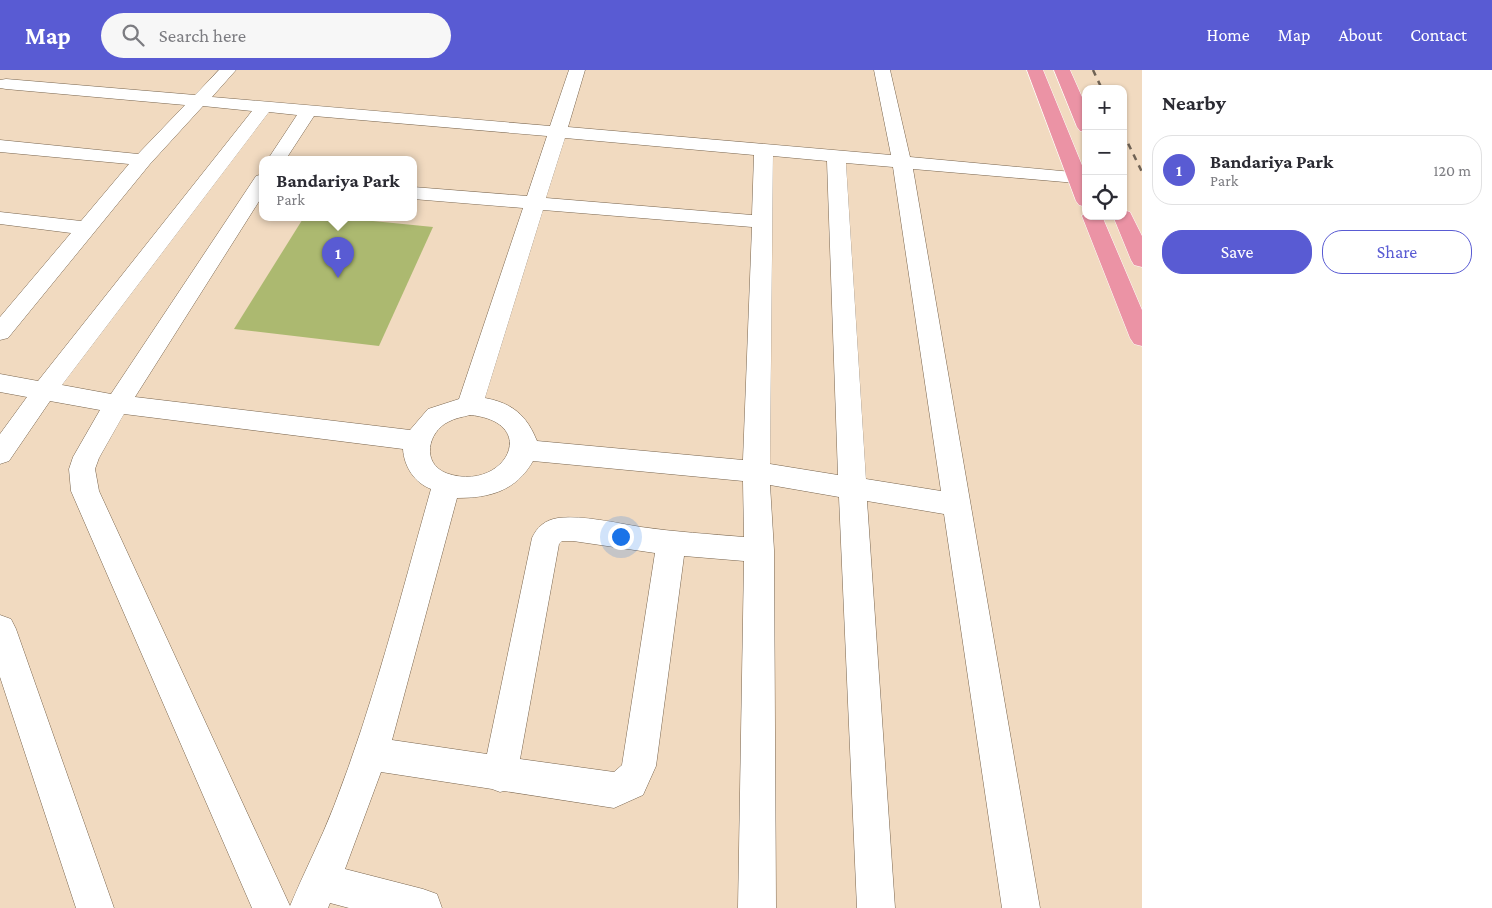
<!DOCTYPE html>
<meta charset="utf-8">
<style>
body{margin:0;font-family:"Crimson Pro",serif;background:#f7f7f7;color:#2b2b33}
.controls{position:absolute;right:15px;top:15px;display:grid;overflow:hidden;border-radius:10px;box-shadow:0 1px 4px #0004}
.controls button{width:45px;height:45px;display:grid;place-items:center;padding:0;border:0;border-bottom:1px solid #e1e1e2;background:#fff;color:#2b2b33;font:25px sans-serif}
.you{position:absolute;left:620px;top:466px;width:18px;height:18px;margin:-12px;border:4px solid #fff;border-radius:50%;background:#1a73e8;box-shadow:0 0 0 8px #1a73e833}
.badge{display:grid;place-items:center;width:32px;height:32px;border-radius:50%;background:#595bd3;color:#fff;font-size:16px;font-weight:700}
.pin{position:absolute;translate:-50% -41px;filter:drop-shadow(0 1px 2px #0008)}
.pin::after{content:'';position:absolute;top:26px;width:18px;height:15px;background:inherit;clip-path:polygon(0 0,100% 0,50% 100%)}
.popup{position:absolute;left:259px;top:86px;width:158px;height:65px;box-sizing:border-box;display:grid;place-content:center;border-radius:10px;background:#fff;filter:drop-shadow(0 1px 4px #0005);font-size:16px;white-space:nowrap;color:#7c7c81}
.popup b{font-size:19px;color:#2b2b33}
.popup::after{content:'';position:absolute;left:50%;top:100%;margin-left:-10px;border:10px solid transparent;border-top-color:#fff}
.list{margin:0;padding:0;list-style:none}
h2{display:flex;justify-content:space-between;align-items:center;height:65px;margin:0;padding:0 20px;font-size:21px}
h2 small{font-size:16px;font-weight:400;color:#7c7c81}
.list li{display:grid;grid-template-columns:32px 1fr auto;gap:15px;align-items:center;box-sizing:border-box;height:70px;margin:0 10px 10px;padding:0 10px;border:1px solid #e1e1e2;border-radius:20px}
.list b{display:block;font-size:19px;white-space:nowrap}
.list p{margin:0;font-size:16px;white-space:nowrap;color:#7c7c81}
.list em{font-size:16px;font-style:normal;color:#7c7c81}
.actions{display:flex;gap:10px;padding:15px 20px}
.actions a{flex:1;padding:11px 0;border:1px solid #595bd3;border-radius:20px;text-align:center;font-size:18px;color:#595bd3}
.actions .main{background:#595bd3;color:#fff}
.icon{flex:none;width:28px;height:28px;fill:none;stroke:currentColor;stroke-width:2;stroke-linecap:round;stroke-linejoin:round}
.map{position:relative;flex:none;width:1142px;height:838px;overflow:hidden}
header{display:flex;align-items:center;gap:30px;box-sizing:border-box;height:70px;padding:0 25px;background:#595bd3;color:#fff}
header strong{font-size:24px}
nav{display:flex;gap:28px;margin-inline-start:auto;font-size:18px}
.search{width:350px;height:45px;background:#f7f7f7;display:flex;align-items:center;gap:12px;box-sizing:border-box;padding:0 18px;border-radius:28px;color:#7c7c81;font-size:19px}
main{display:flex}
aside{flex:1;background:#fff}
.map>svg:first-child{display:block}
.green{fill:#acb970}
.lines{fill:none;stroke-linecap:round;stroke-linejoin:round}
.minor-casing{stroke:#79654e;stroke-width:1}
.highway-casing{stroke:#fff;stroke-width:1}
.minor{fill:#fff;fill-rule:evenodd}
.highway{fill:#eb93a5;fill-rule:evenodd}
.rail{stroke:#6f6254;stroke-width:2.5;stroke-dasharray:6 6;stroke-linecap:butt}
</style>
<header>
<strong>Map</strong>
<div class="search"><svg class="icon" aria-label="search" viewBox="0 0 24 24"><circle cx="10" cy="10" r="6"/><path d="M15 15l6 6"/></svg>Search here</div>
<nav><a>Home</a><a>Map</a><a>About</a><a>Contact</a></nav>
</header>
<main>
<div class="map">
<svg width="1142" height="838" viewBox="0 0 1142 838">
<rect width="100%" height="100%" fill="#f1dac0"/>
<path class="green" d="M 304,147 L 333,147 L 433,157 L 379,276 L 234,259 Z"/>
<g class="lines">
<g class="minor-casing">
<path id="minor" d="M 219,0 L 236,0 L 212,27 L 550,56 L 569,0 L 585,0 L 568,57 L 891,85 L 874,0 L 890,0 L 910,87 L 1083,103 L 1086,107 L 1083,111 L 1076,113 L 913,99 L 1040,838 L 1002,838 L 944,444 L 867,431 L 895,838 L 857,838 L 839,427 L 770,415 L 774,480 L 776,838 L 738,838 L 744,491 L 684,486 L 656,696 L 643,725 L 614,738 L 504,721 L 500,722 L 492,719 L 381,702 L 345,799 L 423,819 L 437,824 L 442,838 L 349,838 L 330,833 L 328,838 L 252,838 L 71,421 L 69,399 L 73,387 L 100,340 L 50,331 L 9,391 L 0,394 L 0,364 L 27,327 L 0,322 L 0,304 L 38,311 L 252,41 L 203,36 L 150,94 L 8,268 L 0,270 L 0,247 L 71,163 L 0,154 L 0,142 L 81,151 L 129,94 L 0,82 L 0,70 L 138,84 L 185,35 L 6,19 L 0,18 L 0,10 L 6,9 L 195,25 ZM 269,42 L 297,45 L 268,89 L 286,89 L 314,46 L 547,66 L 527,126 L 413,117 L 413,129 L 523,138 L 459,329 L 428,339 L 410,360 L 135,327 L 263,125 L 263,104 L 256,106 L 111,324 L 62,315 ZM 565,68 L 754,85 L 752,145 L 546,128 ZM 773,86 L 827,91 L 838,405 L 770,394 ZM 846,93 L 893,97 L 941,421 L 866,409 ZM 543,140 L 752,157 L 743,390 L 537,371 C 527,346 513,333 485,328 ZM 124,344 L 403,379 C 404,397 415,413 431,419 C 401,525 374,633 334,736 C 321,770 304,802 290,836 L 99,421 L 95,399 L 99,388 ZM 470,345 C 543,352 504,424 446,403 C 421,393 428,362 448,352 C 455,348 463,347 470,345 ZM 533,391 L 743,411 L 744,467 C 710,464 675,462 641,457 C 615,453 584,445 558,448 C 545,450 537,457 532,468 L 487,684 L 392,670 L 457,428 C 490,428 516,421 533,391 ZM 562,471 L 573,471 L 655,483 L 622,695 L 614,702 L 520,689 L 559,474 Z
M 0,545 L 11,549 L 16,559 L 114,838 L 76,838 L 0,607 Z"/>
</g>
<g class="highway-casing">
<path id="highway" d="M 1027,0 L 1043,0 L 1086,105 L 1086,137 L 1079,135 L 1076,131 Z
M 1054,0 L 1070,0 L 1086,36 L 1086,62 L 1080,61 L 1077,57 Z
M 1123,140 L 1130,142 L 1142,166 L 1142,197 L 1134,195 L 1131,190 L 1113,146 L 1123,146 Z
M 1086,141 L 1086,146 L 1102,146 L 1142,240 L 1142,276 L 1134,274 L 1130,268 L 1082,146 Z"/>
</g>
<use href="#minor" class="minor"/>
<use href="#highway" class="highway"/>
<path class="rail" d="M 1093,0 L 1102,19
M 1123,63 L 1142,102"/>
</g>
</svg>
<div class="controls">
<button>+</button>
<button>−</button>
<button><svg class="icon" aria-label="locate" viewBox="0 0 24 24"><circle cx="12" cy="12" r="6"/><path d="M12 2v4M12 18v4M2 12h4M18 12h4"/></svg></button>
</div>
<div class="you"></div>
<div class="pin badge" style="left:338px;top:208px">1</div>
<div class="popup"><b>Bandariya Park</b>Park</div>
</div>
<aside>
<h2>Nearby<small></small></h2>
<ul class="list">
<li><span class="badge">1</span><div><b>Bandariya Park</b><p>Park</p></div><em>120 m</em></li>
</ul>
<div class="actions"><a class="main">Save</a><a>Share</a></div>
</aside>
</main>
